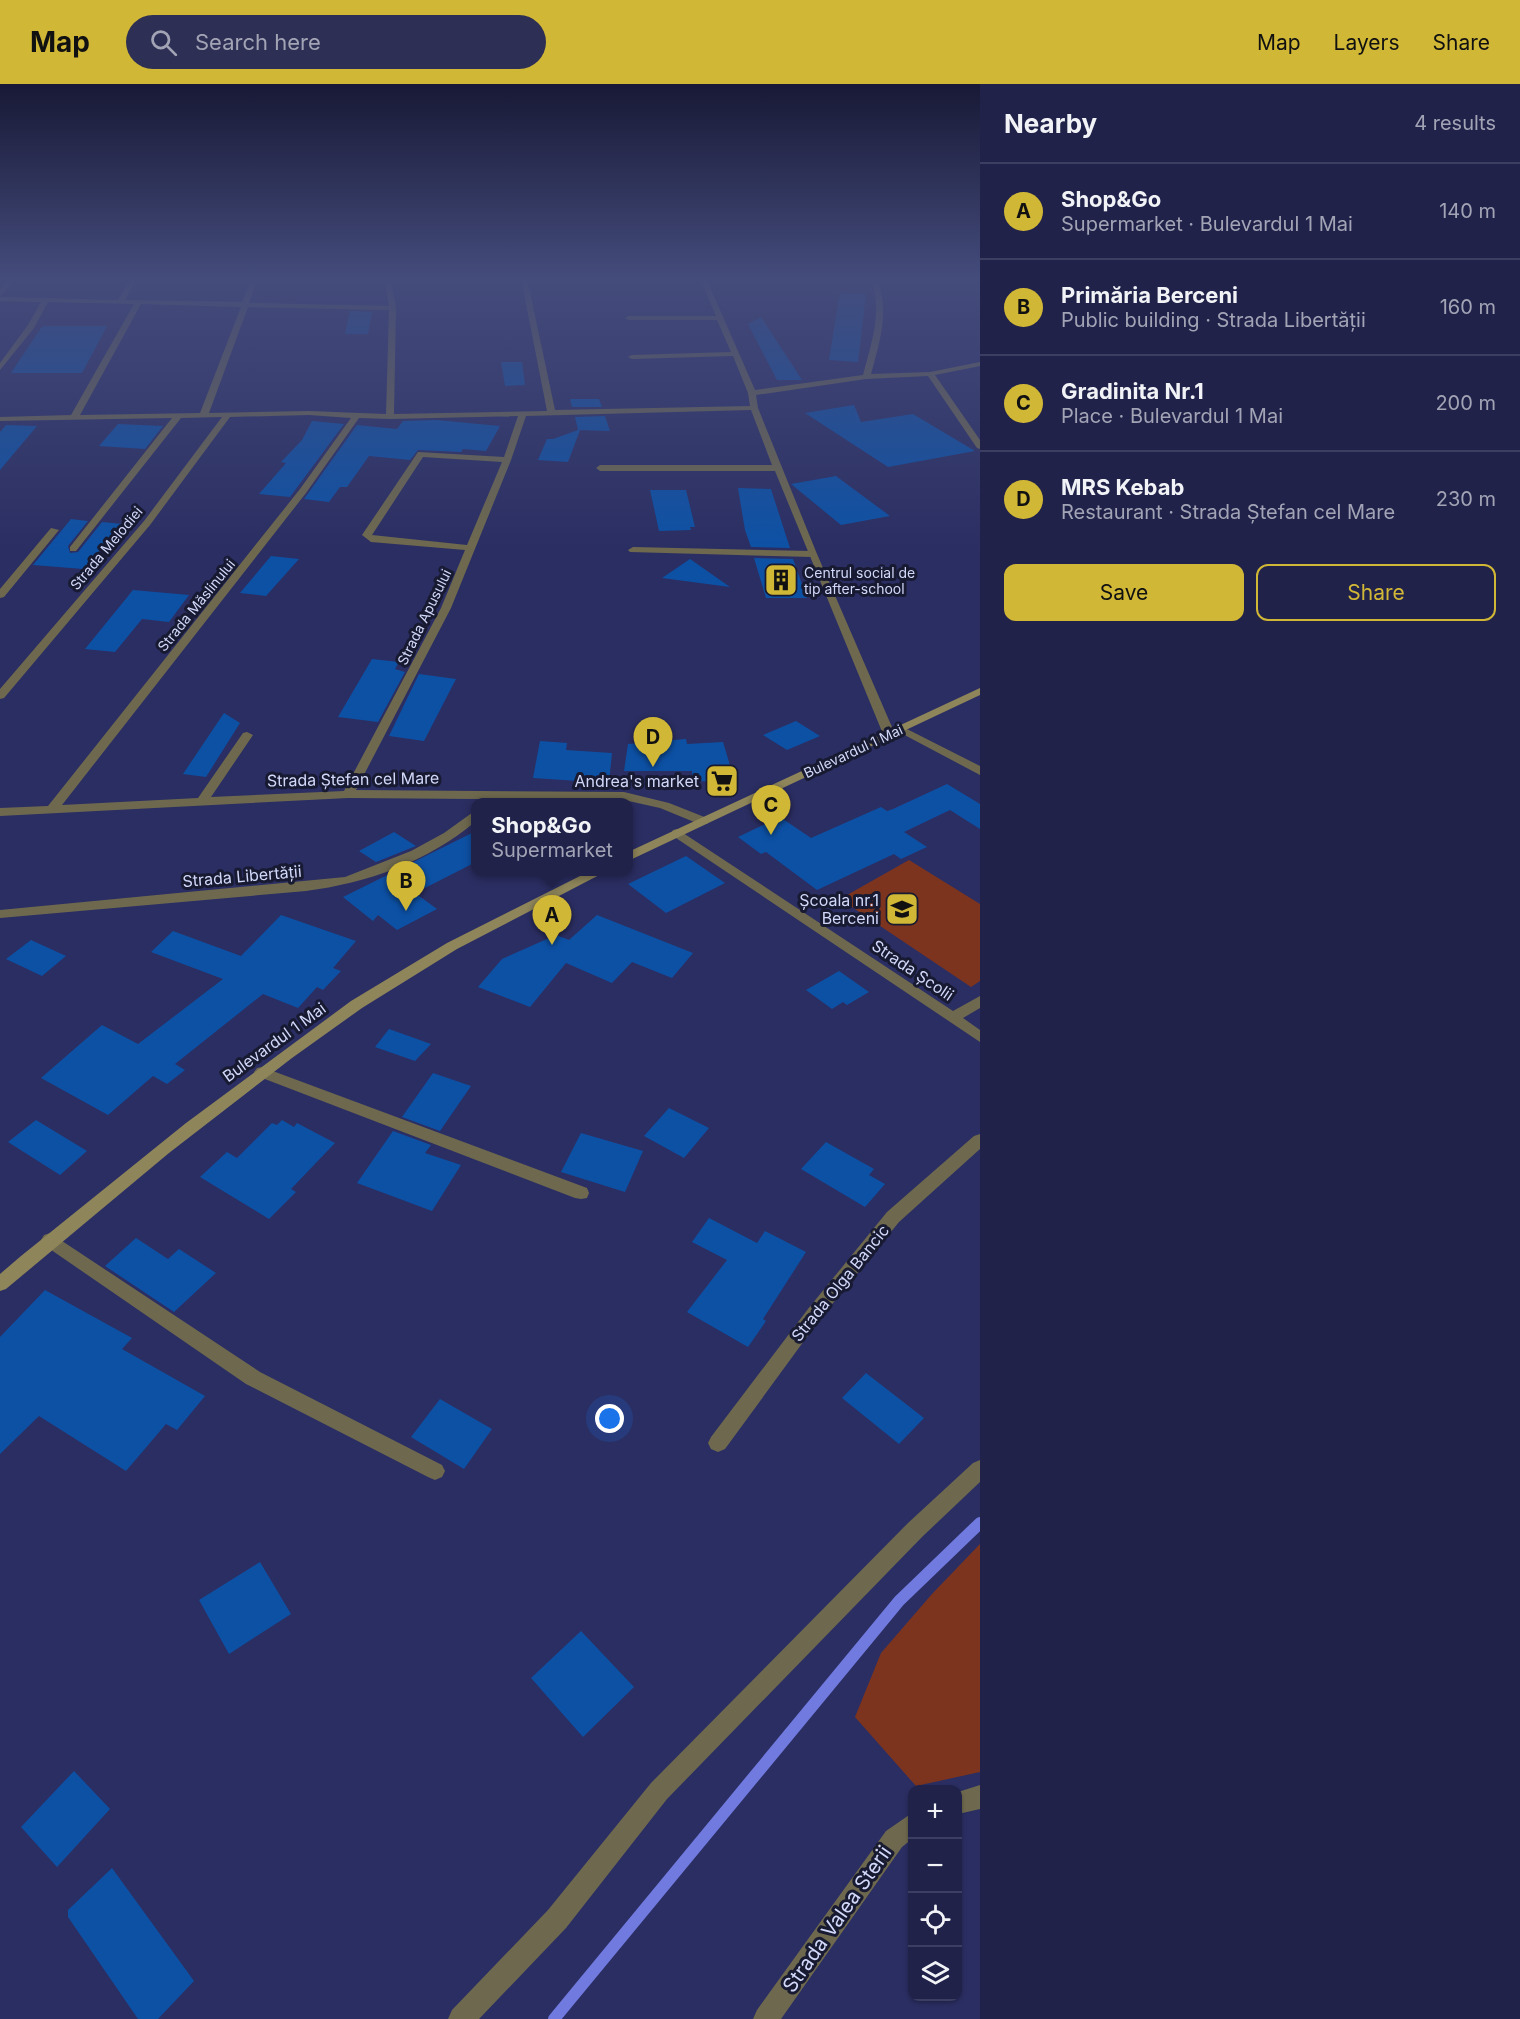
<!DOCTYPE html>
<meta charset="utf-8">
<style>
body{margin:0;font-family:Inter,sans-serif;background:#2d2f54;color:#f1f3f6}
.controls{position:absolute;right:18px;bottom:18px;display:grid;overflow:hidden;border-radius:12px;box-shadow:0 2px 4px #0004}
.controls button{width:54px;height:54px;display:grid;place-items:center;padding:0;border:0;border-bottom:2px solid #3d3f62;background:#20224a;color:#f1f3f6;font:30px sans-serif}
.you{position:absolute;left:610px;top:1335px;width:21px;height:21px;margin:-15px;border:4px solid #fff;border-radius:50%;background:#1a73e8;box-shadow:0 0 0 9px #1a73e833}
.badge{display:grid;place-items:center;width:39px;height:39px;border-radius:50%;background:#d1b736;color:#111;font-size:20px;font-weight:700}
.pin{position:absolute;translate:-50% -50px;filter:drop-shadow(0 2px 3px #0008)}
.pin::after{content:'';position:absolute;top:32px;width:21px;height:18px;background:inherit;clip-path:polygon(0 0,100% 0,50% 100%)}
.popup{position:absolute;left:471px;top:714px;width:162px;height:78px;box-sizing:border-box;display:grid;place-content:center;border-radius:12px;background:#20224a;filter:drop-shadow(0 2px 4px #0005);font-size:20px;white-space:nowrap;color:#a2a4b5}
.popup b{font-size:22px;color:#f1f3f6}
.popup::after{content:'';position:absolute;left:50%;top:100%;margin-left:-12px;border:12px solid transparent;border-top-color:#20224a}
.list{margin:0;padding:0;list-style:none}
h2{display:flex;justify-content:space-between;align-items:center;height:78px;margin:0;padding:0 24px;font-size:26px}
h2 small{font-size:20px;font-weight:400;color:#a2a4b5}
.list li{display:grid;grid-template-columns:39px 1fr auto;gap:18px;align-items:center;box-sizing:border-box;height:96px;padding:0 24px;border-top:2px solid #3d3f62}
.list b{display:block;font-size:22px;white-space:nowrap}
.list p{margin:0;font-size:20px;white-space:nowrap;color:#a2a4b5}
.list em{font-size:20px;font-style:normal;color:#a2a4b5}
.actions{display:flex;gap:12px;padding:18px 24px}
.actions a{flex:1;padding:14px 0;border:2px solid #d1b736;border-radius:12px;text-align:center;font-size:21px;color:#d1b736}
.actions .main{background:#d1b736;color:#111}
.icon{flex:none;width:33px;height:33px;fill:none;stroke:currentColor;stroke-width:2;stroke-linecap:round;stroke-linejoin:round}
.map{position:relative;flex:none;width:980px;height:1935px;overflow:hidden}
header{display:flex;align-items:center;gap:36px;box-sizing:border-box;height:84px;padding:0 30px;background:#d1b736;color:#111}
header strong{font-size:28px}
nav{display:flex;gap:33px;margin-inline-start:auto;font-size:21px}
.search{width:420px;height:54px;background:#2d2f54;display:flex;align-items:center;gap:15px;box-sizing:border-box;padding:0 21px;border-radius:33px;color:#a2a4b5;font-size:22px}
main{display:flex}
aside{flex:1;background:#20224a}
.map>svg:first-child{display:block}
.green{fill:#7d341e}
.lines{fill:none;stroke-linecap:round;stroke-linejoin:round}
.stream{stroke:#717ade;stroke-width:12}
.building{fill:#0d51a5}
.service{fill:#6e694e;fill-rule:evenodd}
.minor{fill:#6e694e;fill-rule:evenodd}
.secondary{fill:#8e855a;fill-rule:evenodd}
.labels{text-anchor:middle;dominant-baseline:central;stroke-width:6;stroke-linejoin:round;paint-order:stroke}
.far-street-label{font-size:14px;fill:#d2d8f9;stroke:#171a31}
.far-poi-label{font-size:14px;fill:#d2d8f9;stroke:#171a31;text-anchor:start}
.street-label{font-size:16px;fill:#d2d8f9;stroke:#171a31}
.poi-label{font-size:16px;fill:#d2d8f9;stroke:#171a31;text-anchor:end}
.near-street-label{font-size:20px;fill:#d2d8f9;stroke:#171a31}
</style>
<header>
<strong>Map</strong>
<div class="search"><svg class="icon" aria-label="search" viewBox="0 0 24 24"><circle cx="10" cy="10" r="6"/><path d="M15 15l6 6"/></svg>Search here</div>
<nav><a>Map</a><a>Layers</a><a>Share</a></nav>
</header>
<main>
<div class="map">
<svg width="980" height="1935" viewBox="0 0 980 1935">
<rect width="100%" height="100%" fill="#2b2e62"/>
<path class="green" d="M 909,776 L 980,820 L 980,897 L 971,903 L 840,815 Z
M 980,1460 L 980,1688 L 916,1702 L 855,1633 L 881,1569 L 932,1510 Z"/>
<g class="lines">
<path class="stream" d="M 554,1935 L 899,1517 L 980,1439"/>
</g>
<path class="building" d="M 840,208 L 866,210 L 858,278 L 829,276 Z
M 350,227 L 372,228 L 368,250 L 345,250 Z
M 761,233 L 802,296 L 777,296 L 748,240 Z
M 44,242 L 107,242 L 82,289 L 11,289 L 41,244 Z
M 501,278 L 522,278 L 525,301 L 505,302 Z
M 570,315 L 599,315 L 602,323 L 572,323 Z
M 854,321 L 861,338 L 913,330 L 975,367 L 888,383 L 805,329 Z
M 605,332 L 610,347 L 580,346 L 568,378 L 538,376 L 547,355 L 553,355 L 578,346 L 575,333 Z
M 436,336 L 500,342 L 486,367 L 463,365 L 461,368 L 418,366 L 410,376 L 369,372 L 347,403 L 340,403 L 329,418 L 304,415 L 357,341 L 397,345 L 403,337 Z
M 312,337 L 344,340 L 290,413 L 259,410 L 286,379 L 281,378 L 302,356 Z
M 118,340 L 163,342 L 145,365 L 99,362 Z
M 6,341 L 37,342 L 0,386 L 0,348 Z
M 836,392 L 890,432 L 841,441 L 791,400 Z
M 738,404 L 771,405 L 790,464 L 751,463 L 745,446 Z
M 650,406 L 686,406 L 695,443 L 690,443 L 691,446 L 659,447 Z
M 71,435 L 88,437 L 68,462 L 70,469 L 78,468 L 102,438 L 123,440 L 83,485 L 33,481 Z
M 271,472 L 299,475 L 266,512 L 240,509 Z
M 754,474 L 793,475 L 807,514 L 766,514 Z
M 690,475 L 730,503 L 662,494 Z
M 133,506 L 189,511 L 169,538 L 142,535 L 115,568 L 85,565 Z
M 372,575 L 399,578 L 395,585 L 405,588 L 378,638 L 338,633 Z
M 419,590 L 456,595 L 424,657 L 389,652 Z
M 224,629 L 240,639 L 206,693 L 183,690 Z
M 796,637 L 820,652 L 787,666 L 763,651 Z
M 686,655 L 687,660 L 723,658 L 735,698 L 692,697 L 692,687 L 624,687 L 628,660 Z
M 540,657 L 567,659 L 566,666 L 612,669 L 609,699 L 533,694 Z
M 947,700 L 980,720 L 980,745 L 950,726 L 904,748 L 927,763 L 901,775 L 894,770 L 817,806 L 766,768 L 761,770 L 738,753 L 780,733 L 811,754 L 881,723 L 887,727 L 893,725 Z
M 476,747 L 476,778 L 415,809 L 437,825 L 397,846 L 378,831 L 373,837 L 343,813 Z
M 394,748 L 416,762 L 376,778 L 359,767 Z
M 686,772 L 725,799 L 666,829 L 628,800 Z
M 281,831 L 356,857 L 333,884 L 341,887 L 323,906 L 317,903 L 298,924 L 263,910 L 175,980 L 185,986 L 167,1000 L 153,992 L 108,1031 L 41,994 L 102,941 L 138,960 L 223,895 L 151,868 L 173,847 L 241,872 Z
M 597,831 L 693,869 L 672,894 L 632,878 L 612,899 L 566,879 L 530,923 L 478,903 L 502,875 L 556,851 L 569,856 Z
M 31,856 L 66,872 L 42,892 L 6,875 Z
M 839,887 L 869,908 L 847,921 L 843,918 L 832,925 L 806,906 Z
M 389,945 L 431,960 L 415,977 L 375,963 Z
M 433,989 L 471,1002 L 440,1047 L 402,1033 Z
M 669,1024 L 709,1044 L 684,1074 L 644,1052 Z
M 36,1036 L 87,1067 L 60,1091 L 8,1058 Z
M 282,1036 L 294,1043 L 297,1039 L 335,1059 L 291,1105 L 296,1108 L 269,1135 L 200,1093 L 227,1068 L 237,1074 L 272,1039 L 277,1041 Z
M 393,1047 L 431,1061 L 425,1069 L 461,1081 L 432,1127 L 357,1099 Z
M 581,1049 L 643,1067 L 625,1108 L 561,1088 Z
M 826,1058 L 874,1085 L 869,1091 L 885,1100 L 865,1123 L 801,1085 Z
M 709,1134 L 757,1159 L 765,1147 L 806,1168 L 763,1235 L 766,1237 L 748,1263 L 687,1228 L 727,1176 L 692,1158 Z
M 136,1154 L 168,1175 L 179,1165 L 216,1189 L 174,1228 L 105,1182 Z
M 45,1206 L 132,1254 L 122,1265 L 205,1312 L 177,1346 L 166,1340 L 126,1387 L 39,1332 L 0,1370 L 0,1253 Z
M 866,1289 L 924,1334 L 899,1360 L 842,1314 Z
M 440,1315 L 492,1345 L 464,1385 L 411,1353 Z
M 260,1478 L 291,1530 L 229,1570 L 199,1516 Z
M 581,1547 L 634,1603 L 583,1653 L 531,1594 Z
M 74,1687 L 110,1725 L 57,1783 L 21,1743 Z
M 112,1784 L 194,1897 L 158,1935 L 138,1935 L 68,1833 L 68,1826 Z"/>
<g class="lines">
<path class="service" d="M 633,463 L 812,467 L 817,470 L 812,473 L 630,468 L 628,466 Z
M 901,642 L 980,682 L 980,691 L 897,647 L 895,645 Z"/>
<path class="minor" d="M 9,194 L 15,194 L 0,212 L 0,205 Z
M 131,194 L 137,194 L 125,216 L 242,218 L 252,194 L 258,194 L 249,219 L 389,222 L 384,194 L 390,194 L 396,224 L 394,330 L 547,327 L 521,194 L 527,194 L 555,326 L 750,322 L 748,309 L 733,272 L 632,275 L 628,273 L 632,271 L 731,268 L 717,236 L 629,236 L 625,234 L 629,232 L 716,232 L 700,194 L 706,194 L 755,306 L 863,291 C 871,260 884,225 870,194 L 876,194 C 891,224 879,260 871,290 L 930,288 L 980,278 L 980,282 L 935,291 L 980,356 L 980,365 L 977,364 L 928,292 L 866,295 L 756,311 L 758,324 L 817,470 L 895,650 L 889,653 L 883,650 L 775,387 L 600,387 L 596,384 L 600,381 L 772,381 L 751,326 L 526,332 L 511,376 L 451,524 L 356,706 L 624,708 L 669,719 L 707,734 L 709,737 L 707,740 L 699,740 L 660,724 L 624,716 L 348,714 L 0,732 L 0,724 L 48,722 L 300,405 L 351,334 L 309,331 L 230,333 L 150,441 L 4,614 L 0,615 L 0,605 L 144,437 L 222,333 L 181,334 L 76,467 L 70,467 L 70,463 L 172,334 L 0,337 L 0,333 L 71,331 L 134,220 L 48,218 L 34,244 L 0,286 L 0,279 L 28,241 L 41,218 L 0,217 L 0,213 L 118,216 ZM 141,220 L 241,223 L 200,329 L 80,331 ZM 248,223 L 389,226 L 386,330 L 309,327 L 209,329 ZM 518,332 L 504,373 L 418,368 L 362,451 L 371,458 L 465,466 L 441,524 L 344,707 L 211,713 L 253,651 L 247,648 L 243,649 L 198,714 L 62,721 L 306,409 L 359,334 L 390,335 ZM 423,373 L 502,378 L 467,461 L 372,451 Z
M 51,444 L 59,446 L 4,513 L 0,514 L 0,505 Z
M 476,726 L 476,737 C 428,778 367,799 306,807 L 0,834 L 0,826 L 345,793 L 411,767 L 444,749 Z
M 677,745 L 953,927 L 980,912 L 980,924 L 963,934 L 980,946 L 980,958 L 673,752 L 671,749 L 673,746 Z
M 262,983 L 587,1104 L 589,1109 L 587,1114 L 581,1115 L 575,1114 L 257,992 L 254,988 L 257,984 Z
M 980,1050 L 980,1065 L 899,1138 L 820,1235 L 725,1365 L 718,1368 L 711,1365 L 708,1359 L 711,1353 L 808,1225 L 887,1128 L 974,1052 Z
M 50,1149 L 260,1288 L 442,1381 L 445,1387 L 442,1393 L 435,1396 L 428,1393 L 246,1300 L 44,1161 L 41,1156 L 44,1151 Z
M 980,1376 L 980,1398 L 922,1453 L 667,1715 L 566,1844 L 479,1935 L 448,1935 L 452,1926 L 548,1826 L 651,1699 L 908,1439 L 973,1379 Z
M 980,1701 L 980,1725 L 958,1730 L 958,1708 Z
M 912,1729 L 912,1755 L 902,1763 L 781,1935 L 753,1935 L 757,1926 L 886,1747 Z"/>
<path class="secondary" d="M 980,604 L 980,611 L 628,777 L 628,768 Z
M 588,788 L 605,788 L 457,865 L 362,924 L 292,974 L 169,1069 L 6,1205 L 0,1207 L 0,1190 L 21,1172 L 186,1039 L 351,917 L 447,859 Z"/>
</g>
<linearGradient id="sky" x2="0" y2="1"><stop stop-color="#181936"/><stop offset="0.42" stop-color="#444c7c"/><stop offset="1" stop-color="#444c7c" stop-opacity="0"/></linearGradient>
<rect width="980" height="464" fill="url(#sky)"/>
<defs>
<g id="building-square" transform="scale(1.725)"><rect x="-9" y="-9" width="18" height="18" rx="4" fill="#d1b736" stroke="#171a31"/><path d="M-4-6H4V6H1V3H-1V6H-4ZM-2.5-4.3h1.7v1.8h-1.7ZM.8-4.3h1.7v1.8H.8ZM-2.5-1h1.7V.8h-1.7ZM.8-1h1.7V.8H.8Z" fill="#111"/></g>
<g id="supermarket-square" transform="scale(1.725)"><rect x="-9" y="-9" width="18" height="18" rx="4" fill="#d1b736" stroke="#171a31"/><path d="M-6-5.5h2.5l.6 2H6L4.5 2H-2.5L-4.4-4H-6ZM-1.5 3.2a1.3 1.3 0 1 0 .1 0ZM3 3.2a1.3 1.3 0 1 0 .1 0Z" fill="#111"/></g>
<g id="school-square" transform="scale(1.725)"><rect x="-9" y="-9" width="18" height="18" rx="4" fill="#d1b736" stroke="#171a31"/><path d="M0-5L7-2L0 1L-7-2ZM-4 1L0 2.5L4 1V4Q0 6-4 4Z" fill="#111"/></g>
</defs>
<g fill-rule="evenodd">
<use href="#building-square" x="781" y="496"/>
<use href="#supermarket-square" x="722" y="697"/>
<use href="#school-square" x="902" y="825"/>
</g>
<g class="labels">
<g class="far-street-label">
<text transform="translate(106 464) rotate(-50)">Strada Melodiei</text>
<text transform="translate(196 521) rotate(-51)">Strada Măslinului</text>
<text transform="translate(424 533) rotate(-64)">Strada Apusului</text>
<text transform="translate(853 667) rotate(-25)">Bulevardul 1 Mai</text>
</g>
<g class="far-poi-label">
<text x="804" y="488">Centrul social de<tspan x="804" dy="16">tip after-school</tspan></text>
</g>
<g class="street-label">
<text transform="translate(353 695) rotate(-1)">Strada Ștefan cel Mare</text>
<text transform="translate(242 792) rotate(-5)">Strada Libertății</text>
<text transform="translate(913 886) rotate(34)">Strada Școlii</text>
<text transform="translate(274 958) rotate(-36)">Bulevardul 1 Mai</text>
<text transform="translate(840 1199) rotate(-51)">Strada Olga Bancic</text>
</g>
<g class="poi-label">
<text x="699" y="697">Andrea's market</text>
<text x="879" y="816">Școala nr.1<tspan x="879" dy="18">Berceni</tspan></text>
</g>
<g class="near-street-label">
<text transform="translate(837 1835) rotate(-55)">Strada Valea Sterii</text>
</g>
</g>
</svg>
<div class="controls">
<button>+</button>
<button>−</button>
<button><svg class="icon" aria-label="locate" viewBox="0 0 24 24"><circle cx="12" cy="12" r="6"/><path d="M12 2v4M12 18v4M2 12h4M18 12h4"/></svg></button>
<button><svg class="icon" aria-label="layers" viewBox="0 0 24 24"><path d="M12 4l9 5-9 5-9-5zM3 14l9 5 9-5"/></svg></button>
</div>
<div class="you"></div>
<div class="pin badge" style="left:552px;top:861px">A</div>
<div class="popup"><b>Shop&amp;Go</b>Supermarket</div>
<div class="pin badge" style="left:406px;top:827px">B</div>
<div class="pin badge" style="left:771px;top:751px">C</div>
<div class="pin badge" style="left:653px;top:683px">D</div>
</div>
<aside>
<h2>Nearby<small>4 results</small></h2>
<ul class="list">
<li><span class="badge">A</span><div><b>Shop&amp;Go</b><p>Supermarket · Bulevardul 1 Mai</p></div><em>140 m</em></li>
<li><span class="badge">B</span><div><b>Primăria Berceni</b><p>Public building · Strada Libertății</p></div><em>160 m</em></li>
<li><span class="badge">C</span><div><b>Gradinita Nr.1</b><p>Place · Bulevardul 1 Mai</p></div><em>200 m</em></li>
<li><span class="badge">D</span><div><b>MRS Kebab</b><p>Restaurant · Strada Ștefan cel Mare</p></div><em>230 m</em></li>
</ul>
<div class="actions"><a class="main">Save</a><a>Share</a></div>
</aside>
</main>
